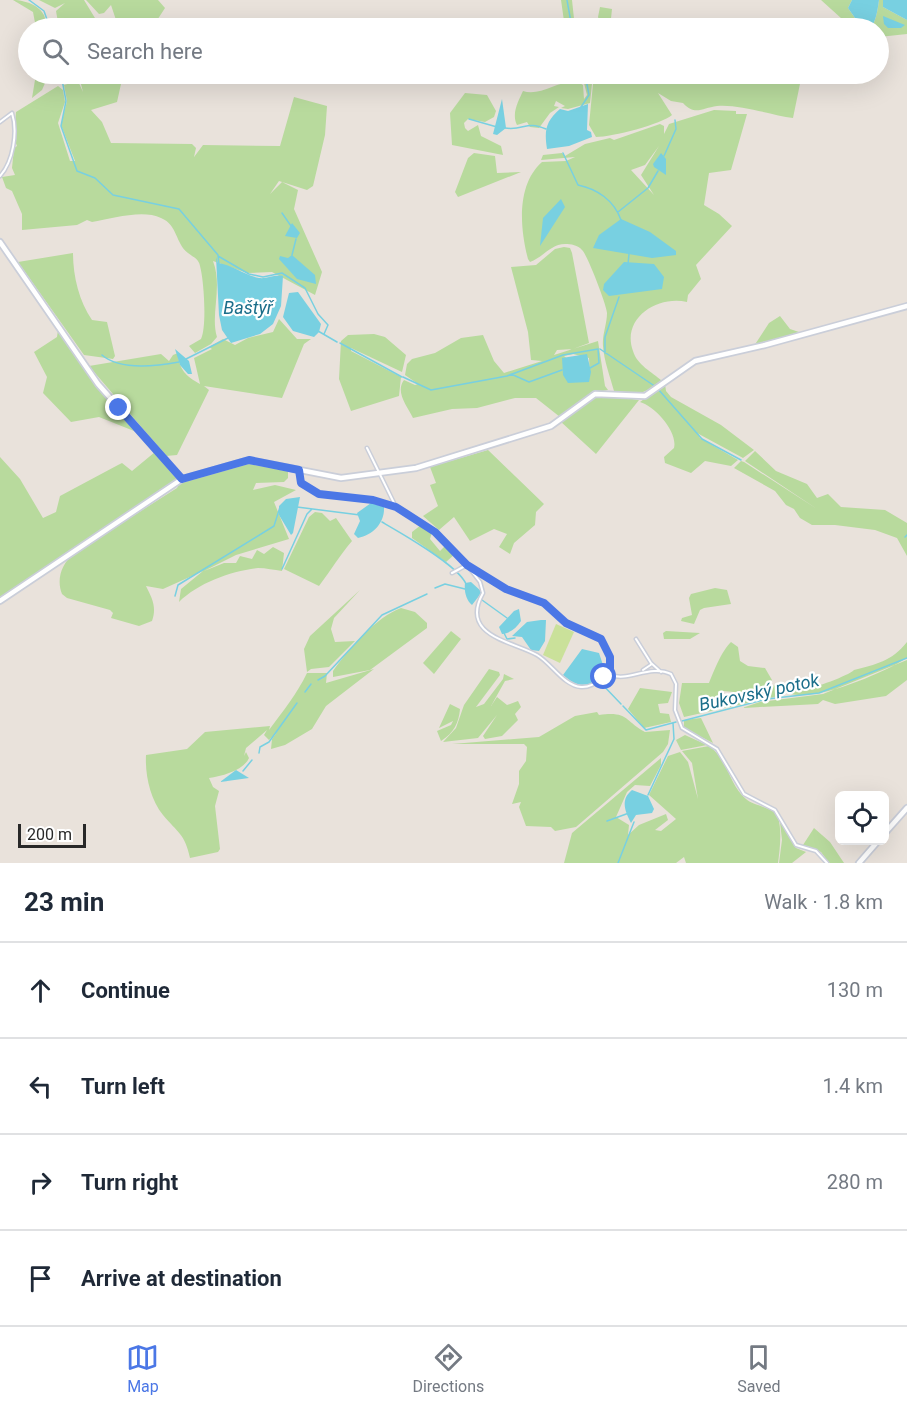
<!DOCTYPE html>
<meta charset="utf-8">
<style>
body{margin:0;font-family:Roboto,sans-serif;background:#f6f6f7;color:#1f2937}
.controls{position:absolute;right:18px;bottom:18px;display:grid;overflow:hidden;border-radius:9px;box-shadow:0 6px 24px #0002}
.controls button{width:54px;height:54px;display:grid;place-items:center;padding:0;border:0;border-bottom:2px solid #e0e1e3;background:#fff;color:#1f2937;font:30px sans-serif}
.scale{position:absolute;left:18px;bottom:15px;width:68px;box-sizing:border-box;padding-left:6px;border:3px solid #282828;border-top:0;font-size:16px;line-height:21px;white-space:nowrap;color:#282828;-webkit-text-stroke:4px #fff;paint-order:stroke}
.stop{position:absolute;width:18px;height:18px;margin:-14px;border:4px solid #4b77e6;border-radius:50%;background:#fff}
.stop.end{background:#4b77e6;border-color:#fff;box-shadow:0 2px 6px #0008}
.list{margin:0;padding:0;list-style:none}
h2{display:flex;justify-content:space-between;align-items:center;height:78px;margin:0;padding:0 24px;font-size:26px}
h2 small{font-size:20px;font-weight:400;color:#747a83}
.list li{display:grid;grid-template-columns:39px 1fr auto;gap:18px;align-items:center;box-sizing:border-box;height:96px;padding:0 24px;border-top:2px solid #e0e1e3}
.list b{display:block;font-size:22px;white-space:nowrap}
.list em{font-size:20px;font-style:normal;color:#747a83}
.icon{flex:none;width:33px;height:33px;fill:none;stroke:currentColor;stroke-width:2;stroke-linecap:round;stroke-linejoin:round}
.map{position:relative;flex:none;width:907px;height:863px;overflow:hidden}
.search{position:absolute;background:#fff;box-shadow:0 6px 24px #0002;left:18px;right:18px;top:18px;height:66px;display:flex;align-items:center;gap:15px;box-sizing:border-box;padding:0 21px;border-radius:33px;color:#747a83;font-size:22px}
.sheet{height:462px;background:#fff}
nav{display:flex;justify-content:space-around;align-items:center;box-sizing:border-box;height:84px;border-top:2px solid #e0e1e3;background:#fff;font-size:16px;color:#747a83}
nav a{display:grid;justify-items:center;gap:3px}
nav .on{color:#4b77e6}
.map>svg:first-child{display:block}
.green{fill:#b8da9d;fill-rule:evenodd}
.pitch{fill:#cae19a}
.water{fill:#78d0e1}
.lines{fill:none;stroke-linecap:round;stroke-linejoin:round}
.stream{stroke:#78d0e1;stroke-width:1.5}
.street-casing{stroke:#caced9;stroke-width:5}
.secondary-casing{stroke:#caced9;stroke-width:8}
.street{stroke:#fff;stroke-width:2}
.secondary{stroke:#fff;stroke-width:4.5}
.route{stroke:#4b77e6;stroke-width:8}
.labels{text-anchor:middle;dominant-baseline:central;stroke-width:4.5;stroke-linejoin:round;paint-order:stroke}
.water-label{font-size:18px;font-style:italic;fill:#1b6e8a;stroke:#fff}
</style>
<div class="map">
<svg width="907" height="863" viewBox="0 0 907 863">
<rect width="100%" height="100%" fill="#e9e2db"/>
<path class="green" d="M 13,0 C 28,0 50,9 45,28 L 36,28 L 33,12 Z
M 39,0 L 84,0 L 98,23 L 90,28 L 59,28 L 56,11 L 65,3 L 55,8 Z
M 86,0 L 158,0 L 165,8 L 152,28 L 114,28 L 117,23 L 111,5 L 104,13 L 99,14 Z
M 561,0 L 572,0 L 575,28 L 565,28 Z
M 821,0 L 852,0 L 848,8 L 862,28 L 852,28 Z
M 879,0 L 883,0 L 883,7 L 907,20 L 907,34 L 879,37 L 878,28 L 871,28 C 876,21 878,8 879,0 Z
M 600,7 L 612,9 L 610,28 L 602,28 L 598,17 Z
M 36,74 L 49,74 L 42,90 L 32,98 Z
M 86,74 L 123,75 L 117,102 L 91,110 L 102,122 L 111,143 L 192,144 L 196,148 L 194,157 L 203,145 L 280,146 L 294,97 L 327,106 L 325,135 L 313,186 L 307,190 L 279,181 L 270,194 L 282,182 L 298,190 L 294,209 L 322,272 L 315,295 L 272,272 L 247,273 L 213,261 C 223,287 210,315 217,337 L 211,344 L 195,353 L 189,346 L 201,339 C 207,327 204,280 200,266 C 199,259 193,257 188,253 C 175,243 178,225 161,218 C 142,209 112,219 92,222 L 87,220 L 77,225 L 22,230 L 22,214 L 12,191 L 6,188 L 2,177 L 15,175 L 12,168 L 14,148 L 17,146 L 14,138 L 16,112 L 58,86 L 63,90 L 65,102 L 58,123 L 70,161 L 75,161 L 61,125 L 67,101 L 64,85 L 78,81 L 83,92 L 80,80 Z
M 571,74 L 576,78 L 593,74 L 590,103 L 568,109 L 561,108 L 565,106 L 556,101 L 554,106 L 559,107 L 550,113 L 539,128 L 530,127 L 527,122 L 517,125 C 511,113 519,100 523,91 C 543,98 566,73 583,85 L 584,99 L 587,95 L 584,83 L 571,79 Z
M 594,74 L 802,74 L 793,118 C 771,115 739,104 717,106 C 702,108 695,116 683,103 L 671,101 L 658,93 L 672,115 C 662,124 612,137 596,137 L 589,125 Z
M 465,93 L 487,95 L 496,111 L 494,117 L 485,122 L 468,119 L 464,123 L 465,128 L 468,131 L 478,125 L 481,136 L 501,146 L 503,155 L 452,145 L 450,113 Z
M 714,110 L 736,111 L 736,114 L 747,114 L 731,170 L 709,173 L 704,205 L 719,214 L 732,226 L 696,265 L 701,279 L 688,295 L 687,302 C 658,295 621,318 633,351 C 637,365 652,372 662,381 C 646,393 635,397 614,391 C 610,376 604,361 603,346 C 602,335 607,324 607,313 C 607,306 587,254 582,250 C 578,245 571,244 565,244 C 551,244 542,258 530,262 L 528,259 C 520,229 516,185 542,162 L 566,161 L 575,157 L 541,160 L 543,155 L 562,153 L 565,156 L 585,144 L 610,138 L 614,140 L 660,124 L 664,126 L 664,134 L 669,124 ZM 659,146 L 641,175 L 654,195 L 631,170 L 645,165 Z
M 474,153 L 495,156 L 497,173 L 521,172 L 458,197 L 455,192 L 468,158 Z
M 564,247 L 570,248 L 572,253 L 589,343 L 573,349 L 557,350 L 554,355 L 598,341 L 605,386 L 608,390 L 592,393 L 560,417 L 536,398 L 515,398 L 477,408 L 452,409 L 413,418 C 407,406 395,392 404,380 L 415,385 L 418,384 L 405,375 L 407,364 L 412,359 L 435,353 L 461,338 L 483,335 L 494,361 L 504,373 L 542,361 L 531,360 L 528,332 L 511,267 L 536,265 L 555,249 ZM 573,354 L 589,358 L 590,378 L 564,356 Z
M 73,253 C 73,276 79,301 92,320 L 107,322 L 115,356 L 113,359 L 84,355 L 18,262 Z
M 780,316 L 790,329 L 799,332 L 754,346 L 769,323 Z
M 279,319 L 297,339 L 311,339 L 304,344 L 282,398 L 204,386 L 209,390 L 177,455 L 166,456 L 89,366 L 161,354 L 169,361 L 173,355 L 178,353 C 179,370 186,376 200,384 L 194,358 L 212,349 L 209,347 L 223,339 L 235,345 L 248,338 L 273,332 Z
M 58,330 L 139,433 L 99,417 L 71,422 L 43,393 L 47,377 L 34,352 L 57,337 Z
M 374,334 L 385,337 L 406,355 L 402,372 L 351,348 L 351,351 L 401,377 L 399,396 L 351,411 L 339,379 L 341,341 L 348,335 Z
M 665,384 L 666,391 L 671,397 L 721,425 L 754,450 L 743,458 L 697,433 L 700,438 L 738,460 L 731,466 L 705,461 L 691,473 L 665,463 L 664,457 L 674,448 C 678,432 655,406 640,402 Z
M 611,396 L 639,400 L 596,454 L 560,421 L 593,398 Z
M 488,450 L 544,504 L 536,512 L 535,525 L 514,543 L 510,554 L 499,547 L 507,534 L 494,529 L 470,541 L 454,517 L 439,530 L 423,516 L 438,506 L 430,485 L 436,483 L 430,467 Z
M 755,451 L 776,471 L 807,484 L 817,498 L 828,494 L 841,507 L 885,510 L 907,523 L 907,556 L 897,538 L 875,530 L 835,525 L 812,525 L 800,518 L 794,509 L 786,505 L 775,491 L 734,468 L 741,461 L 744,462 L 817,509 L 745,461 Z
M 155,452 L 178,478 L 0,598 L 0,457 L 20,479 L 43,518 L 56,512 L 60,496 L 118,465 L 122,463 L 132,471 Z
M 251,463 L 288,471 L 288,478 L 284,482 L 256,483 L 253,490 L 275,485 L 296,490 L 274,502 L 289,539 L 236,555 L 204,571 L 224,563 L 236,563 L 240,556 L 252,559 L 257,550 L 264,554 L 273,547 L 284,553 L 282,571 C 274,570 266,568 258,568 C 231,571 198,583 179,602 L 181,589 L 203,571 L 163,589 L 146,586 C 152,598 157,607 152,621 L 139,626 L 111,618 L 113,613 L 110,610 L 67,598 L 62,594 C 56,579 62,564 73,554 L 177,488 L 180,482 Z
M 322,513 L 330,521 L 336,518 L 352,541 C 340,555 331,570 319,586 L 284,569 L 309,517 L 315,512 Z
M 421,525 L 432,532 L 430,539 L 440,551 L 445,546 L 455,554 L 446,562 L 412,538 L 412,532 Z
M 715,588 L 727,590 L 731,604 L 704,608 L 700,610 L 694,624 L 681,621 L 682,618 L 692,615 L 689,598 L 691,594 Z
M 360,590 L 334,618 L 331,629 L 335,642 L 355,641 L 329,667 L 311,669 L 307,672 L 304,649 L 310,636 Z
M 401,608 L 415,612 L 427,623 L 427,628 L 370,670 L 333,677 L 333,671 C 349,649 376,617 401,608 Z
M 451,631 L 461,639 L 434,674 L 423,663 Z
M 666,631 L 700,633 L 690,639 L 664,639 L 663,633 Z
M 731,642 L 738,647 L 740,661 L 748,666 L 765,668 L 772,680 L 766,687 L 777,685 L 783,695 L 725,708 L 722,700 L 727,703 L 745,697 L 738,695 L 745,693 L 723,691 L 720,709 L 684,717 L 679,703 L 682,683 L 709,683 C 713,673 722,650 731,642 Z
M 907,642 L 907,658 C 883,673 818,701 791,694 L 790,689 C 795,688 799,689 805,689 C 814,688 848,676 854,670 C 876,664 891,662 907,642 Z
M 907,660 L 907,680 L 886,696 L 835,704 L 823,700 L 818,704 L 742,708 L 760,702 L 823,694 Z
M 374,669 L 326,706 L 312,729 L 285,745 L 271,749 L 272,739 L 277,732 L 269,740 L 264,735 L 267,730 L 246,748 L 244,756 L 246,752 L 249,758 C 244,770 223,776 209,778 L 213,787 L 219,791 L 215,806 L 220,849 L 218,852 L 190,858 C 185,834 178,833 163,815 C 150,799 145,775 146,755 L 187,749 L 205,732 L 270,726 L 269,730 C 283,711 297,694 307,673 L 327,673 L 326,683 Z
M 489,669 L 499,672 L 500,675 L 476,707 L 484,704 L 503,679 L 504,674 L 514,679 L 505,681 L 491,706 L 497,697 L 507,705 L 518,701 L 521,707 L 515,714 L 518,720 L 502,736 L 485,739 L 483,736 L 497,715 L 478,738 L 443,742 L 456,728 L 464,705 Z
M 640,688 L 672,692 L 668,703 L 658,704 L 660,713 L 669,714 L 671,722 L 644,728 L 628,709 Z
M 450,704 L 460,709 C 459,722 454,733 441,741 L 437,731 L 451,725 L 453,721 L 439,728 Z
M 597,712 L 599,715 C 629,711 624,721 645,732 L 670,730 L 668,744 L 663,752 L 576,827 L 555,831 L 551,827 L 526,826 L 519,807 L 521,802 L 512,804 L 519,784 L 519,771 L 526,761 L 527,747 L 524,744 L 452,744 L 539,737 L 575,716 Z
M 701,718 L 713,743 L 684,728 L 684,720 Z
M 685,735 L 707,745 L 681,750 L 676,740 Z
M 709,746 C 728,759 729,785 746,799 C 753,806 774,807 778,817 C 782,831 780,848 778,863 L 686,863 L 684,857 L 676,863 L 564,863 L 572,833 L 661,758 L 661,765 L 650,786 L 635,785 L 627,792 L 616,817 L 629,825 L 628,835 L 639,825 L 666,814 L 668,820 L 655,830 L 661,831 L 676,819 L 649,795 L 668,756 L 680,752 L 688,762 L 698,799 L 692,763 L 682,751 Z
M 780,822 L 796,848 L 806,852 L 792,863 L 779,863 L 782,840 Z
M 814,828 L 830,842 L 844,863 L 829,863 L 821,852 L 803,845 Z"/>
<path class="pitch" d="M 556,624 L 574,632 L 560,663 L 543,655 Z"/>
<path class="water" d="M 852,0 L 879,0 C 878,8 876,21 871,28 L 862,28 L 848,8 Z
M 883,0 L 907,0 L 907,20 L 883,7 Z
M 883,16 L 905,25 L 901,28 L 888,28 L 884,24 Z
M 502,99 L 506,128 L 497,135 L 493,134 Z
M 588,104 L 587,130 L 591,132 L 592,137 L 569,146 L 547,149 C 544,130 546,121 560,109 L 568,111 Z
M 661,153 L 666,159 L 666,175 L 654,167 L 653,164 Z
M 561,199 L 565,207 L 540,246 L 543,218 Z
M 621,219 L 650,232 L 676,251 L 676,255 L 652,258 L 593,248 L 599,235 Z
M 292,223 L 300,233 L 297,238 L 285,236 Z
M 292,255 L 315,275 L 316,284 L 297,279 L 279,259 L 280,256 L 288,258 Z
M 216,257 L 218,263 C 233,265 244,275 259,278 C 268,279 274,274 283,276 L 281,306 L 273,324 L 260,334 L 231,343 L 222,330 L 219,315 Z
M 624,262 L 654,264 L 664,277 L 662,289 L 609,296 L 603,290 L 604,284 Z
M 298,292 L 321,324 L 319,332 L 314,337 L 293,331 L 283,317 L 289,293 Z
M 175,349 L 189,361 L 192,374 L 188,374 L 180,365 Z
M 587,354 L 591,372 L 589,382 L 568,383 L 563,375 L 562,358 Z
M 300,497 L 293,533 L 291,535 L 279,515 L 279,506 L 286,499 Z
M 371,503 L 384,507 C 385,523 373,535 358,538 L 354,534 L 360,521 L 357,513 Z
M 471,582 L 482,592 L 472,605 C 466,600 464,591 465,583 Z
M 519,609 L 521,621 C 516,628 511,633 502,634 L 499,627 L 514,611 Z
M 541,620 L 546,620 L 545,641 L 539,651 L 531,650 L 522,637 L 512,636 L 527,622 Z
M 582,649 L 599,653 L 604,668 L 599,680 C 583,688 576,686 563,675 Z
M 236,770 L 249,778 L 220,782 Z
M 632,790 L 648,796 L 654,809 L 652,813 L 636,815 L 631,823 C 625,811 620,800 632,790 Z"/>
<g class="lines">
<path class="stream" d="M 29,0 L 44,11 L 50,28
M 567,0 L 572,28
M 106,28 L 107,28
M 61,74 L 66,101 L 61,126 L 77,171 L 95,178 L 113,195 L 179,209 L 218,255 L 219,265
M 579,110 L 589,95 L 585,74
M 469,119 L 497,127
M 505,128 C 524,131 526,120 546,129
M 563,153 L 578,185 C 597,189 614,200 621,220
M 664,156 L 676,129 L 675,120
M 618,212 L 648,188 L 658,171
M 282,213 L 291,226
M 292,255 L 296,239
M 218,256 L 249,274 L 263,277 L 282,273 L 305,288 L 318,314 L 328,325 L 324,334
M 628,264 L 629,254
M 318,331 L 337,342
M 340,343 L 402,377
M 600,349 L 656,387
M 605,353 L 605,337 L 619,297
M 102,355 C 120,371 157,366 179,362
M 186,359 L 228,338
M 511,374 L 529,382 L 562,370
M 403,377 L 431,390 L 507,376 L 563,355 L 598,349 L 599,363 L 590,368
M 658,389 L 702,439 L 741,460
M 297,507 L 360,515
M 382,522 C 401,533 458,565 466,584
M 905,537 L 907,535
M 282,569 L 307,514 L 312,509
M 435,588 L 445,584 L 465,589
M 175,596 L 178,585 L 274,526 L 280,507
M 482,600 L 507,618
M 504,633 L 507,639 L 515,638
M 318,680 L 325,676 L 382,615 L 427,594
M 600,682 L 621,704
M 305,692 L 311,684
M 623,706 L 646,730 L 676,722
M 682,721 L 767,699 L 819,693 L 907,658
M 259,753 L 260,747 L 269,742 L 297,703
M 243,771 L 252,760
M 648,795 L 674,739 L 673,723
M 607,821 L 629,813
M 618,863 L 634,822"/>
<g class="street-casing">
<path id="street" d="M 0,122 L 12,113 C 18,132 13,162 0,176
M 367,448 L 396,507 L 435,532 L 467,565 L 506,589 L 544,603 L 566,623 L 601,640 L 610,657 L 609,670 L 612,675 C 627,682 651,664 671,674 L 676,684 L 675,710 L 682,728 L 717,749 L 744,794 L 775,810 L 796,845 L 816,851 L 827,863
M 299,471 L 301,483 L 319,493 L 373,500 L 396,507
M 452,573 L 467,565 L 480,582 L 483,593 C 459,636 512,641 537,655 C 551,663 564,686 581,687 C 593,688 601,678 610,674
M 636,639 L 651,663 L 661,672
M 643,670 L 652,664"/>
</g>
<g class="secondary-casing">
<path id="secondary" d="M 0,242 L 98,384 L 182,479
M 0,601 L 182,479 L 249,460 L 341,478 L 416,468 L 551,426 L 595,394 L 645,396 L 695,361 L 765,345 L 907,306
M 884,834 L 907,808
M 859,863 L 879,840"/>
</g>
<use href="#street" class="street"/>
<use href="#secondary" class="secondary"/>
</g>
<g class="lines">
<path class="route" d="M 119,408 L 182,479 L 249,460 L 299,470 L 301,483 L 319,494 L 373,500 L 396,507 L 435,532 L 467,565 L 506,589 L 544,603 L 566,623 L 601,639 L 610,657 L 610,674 L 604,677"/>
</g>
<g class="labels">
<g class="water-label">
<text x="248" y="307">Baštýř</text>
<text transform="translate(759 692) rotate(-12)">Bukovský potok</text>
</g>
</g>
</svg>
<div class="controls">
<button><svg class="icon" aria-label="locate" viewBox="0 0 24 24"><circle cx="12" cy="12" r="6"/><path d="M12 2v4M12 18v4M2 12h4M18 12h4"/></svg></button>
</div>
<div class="scale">200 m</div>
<div class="stop" style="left:604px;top:677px"></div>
<div class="stop end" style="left:119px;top:408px"></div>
<div class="search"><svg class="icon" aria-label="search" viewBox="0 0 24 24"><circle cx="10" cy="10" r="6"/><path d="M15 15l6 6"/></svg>Search here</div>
</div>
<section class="sheet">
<h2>23 min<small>Walk · 1.8 km</small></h2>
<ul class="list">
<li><svg class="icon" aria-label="ahead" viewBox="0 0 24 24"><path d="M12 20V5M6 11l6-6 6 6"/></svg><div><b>Continue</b></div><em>130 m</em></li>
<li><svg class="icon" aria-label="left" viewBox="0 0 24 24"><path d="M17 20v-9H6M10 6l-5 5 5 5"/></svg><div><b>Turn left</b></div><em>1.4 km</em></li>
<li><svg class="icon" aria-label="right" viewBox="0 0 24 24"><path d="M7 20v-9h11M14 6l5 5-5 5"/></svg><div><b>Turn right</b></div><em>280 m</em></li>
<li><svg class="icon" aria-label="arrive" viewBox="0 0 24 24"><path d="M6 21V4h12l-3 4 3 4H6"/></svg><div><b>Arrive at destination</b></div></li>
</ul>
</section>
<nav>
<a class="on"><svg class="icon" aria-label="map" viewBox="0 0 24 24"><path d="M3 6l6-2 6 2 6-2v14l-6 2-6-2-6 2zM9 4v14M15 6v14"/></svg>Map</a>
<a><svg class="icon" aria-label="directions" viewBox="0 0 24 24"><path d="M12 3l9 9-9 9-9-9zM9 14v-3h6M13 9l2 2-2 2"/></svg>Directions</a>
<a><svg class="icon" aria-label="saved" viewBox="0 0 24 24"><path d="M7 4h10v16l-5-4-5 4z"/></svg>Saved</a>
</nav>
